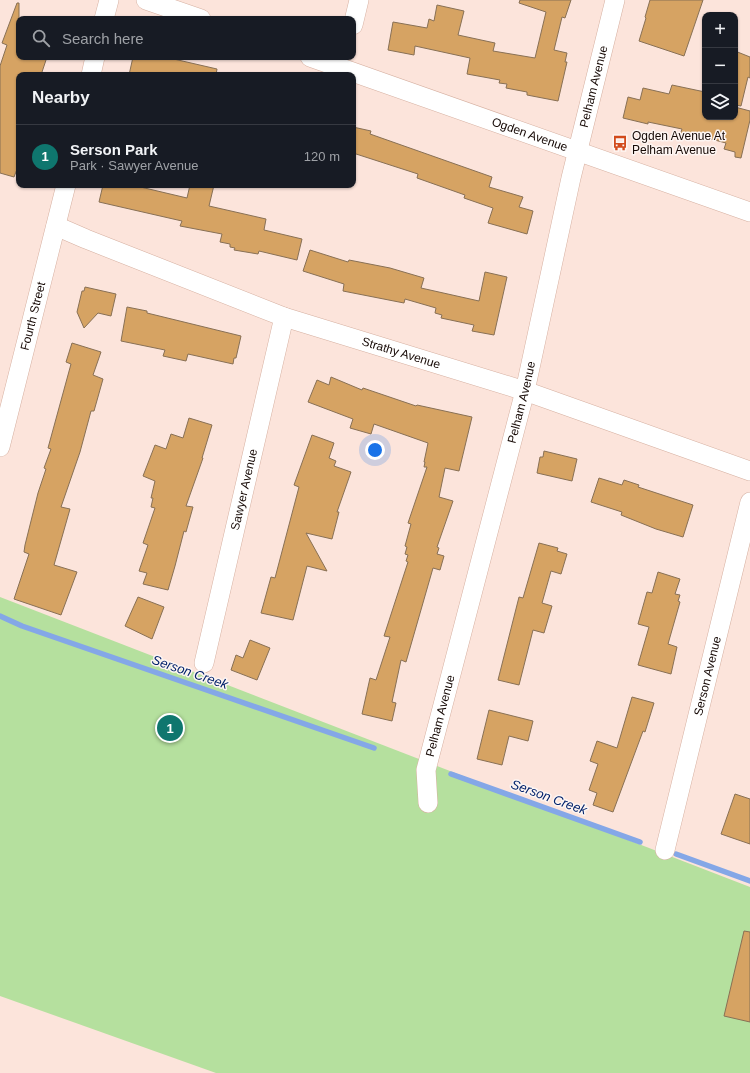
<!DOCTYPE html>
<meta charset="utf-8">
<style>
body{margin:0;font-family:Arial,sans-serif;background:#20242c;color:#f1f3f6}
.controls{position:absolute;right:12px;top:12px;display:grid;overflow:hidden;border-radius:8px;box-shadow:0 1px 3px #0004}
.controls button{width:36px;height:36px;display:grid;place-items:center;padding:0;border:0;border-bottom:1px solid #363941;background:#171b24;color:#f1f3f6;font:20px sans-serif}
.you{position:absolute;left:375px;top:450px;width:14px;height:14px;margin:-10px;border:3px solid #fff;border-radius:50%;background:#1a73e8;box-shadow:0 0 0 6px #1a73e833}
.badge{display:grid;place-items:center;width:26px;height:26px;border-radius:50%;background:#0f766e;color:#fff;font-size:13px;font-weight:700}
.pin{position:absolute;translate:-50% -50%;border:2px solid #fff;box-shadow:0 1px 4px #0006}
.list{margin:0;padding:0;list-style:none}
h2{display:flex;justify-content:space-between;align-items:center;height:52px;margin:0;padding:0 16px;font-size:17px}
h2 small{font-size:13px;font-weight:400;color:#9ea1a6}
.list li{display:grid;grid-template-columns:26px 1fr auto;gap:12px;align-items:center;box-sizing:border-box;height:64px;padding:0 16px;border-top:1px solid #363941}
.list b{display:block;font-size:15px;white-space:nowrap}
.list p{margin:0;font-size:13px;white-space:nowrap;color:#9ea1a6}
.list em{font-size:13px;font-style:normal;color:#9ea1a6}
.icon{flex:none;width:22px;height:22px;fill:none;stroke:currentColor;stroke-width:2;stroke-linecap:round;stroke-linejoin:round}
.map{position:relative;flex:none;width:750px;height:1073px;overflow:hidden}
.search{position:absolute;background:#171b24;box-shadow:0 1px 3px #0004;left:16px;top:16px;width:340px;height:44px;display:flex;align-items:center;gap:10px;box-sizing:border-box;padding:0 14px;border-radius:8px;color:#9ea1a6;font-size:15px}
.panel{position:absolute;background:#171b24;box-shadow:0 1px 3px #0004;left:16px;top:72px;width:340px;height:116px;border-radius:8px}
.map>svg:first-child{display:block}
.green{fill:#b5e09e}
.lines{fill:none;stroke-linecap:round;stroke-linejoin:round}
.stream{stroke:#84a7e7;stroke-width:5.5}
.building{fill:#d6a363;stroke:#887055}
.minor-casing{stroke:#d6b0a1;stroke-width:20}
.minor{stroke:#fff;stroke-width:19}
.labels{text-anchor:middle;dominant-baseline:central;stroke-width:3;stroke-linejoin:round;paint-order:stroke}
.street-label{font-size:12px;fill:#160905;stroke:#fdf5f2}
.poi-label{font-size:12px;fill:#160905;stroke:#fdf5f2;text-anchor:start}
.water-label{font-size:13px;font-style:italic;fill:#02226b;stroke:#fdf5f2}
</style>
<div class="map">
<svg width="750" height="1073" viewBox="0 0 750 1073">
<rect width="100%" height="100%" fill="#fce4db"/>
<path class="green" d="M 0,597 L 750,887 L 750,1073 L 216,1073 L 0,996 Z"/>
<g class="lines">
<path class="stream" d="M 0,616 L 22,626 L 374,748
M 451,774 L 640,842
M 676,854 L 750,881"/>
</g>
<path class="building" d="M 520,0 L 571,0 L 565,18 L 562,17 L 554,50 L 567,53 L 565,62 L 567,62 L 558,101 L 527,95 L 527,92 L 506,88 L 507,84 L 499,83 L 500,80 L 467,74 L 470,58 L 415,46 L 414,55 L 388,50 L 393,22 L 427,28 L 429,19 L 434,21 L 437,5 L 464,11 L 458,35 L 495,43 L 493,51 L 535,58 L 546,12 L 519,3 Z
M 650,0 L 703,0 L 684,56 L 639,41 L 646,18 L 645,17 Z
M 17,3 L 19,3 L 19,57 L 47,57 L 41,75 L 19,75 L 19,164 L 14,177 L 0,173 L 0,66 L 7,45 L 2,43 Z
M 735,51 L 750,57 L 750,78 L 748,77 L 741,106 L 735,105 Z
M 133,57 L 165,57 L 217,69 L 216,75 L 129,75 Z
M 672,85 L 705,92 L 705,117 L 735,117 L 735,107 L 750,111 L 750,120 L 741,158 L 735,157 L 735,152 L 724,149 L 726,143 L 696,135 L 696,138 L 680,135 L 682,129 L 648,122 L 648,124 L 623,118 L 628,97 L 640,100 L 643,88 L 669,94 Z
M 353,127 L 371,131 L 370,134 L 492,177 L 489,187 L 523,197 L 519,207 L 533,211 L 527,234 L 488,223 L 493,208 L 464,198 L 465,195 L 417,178 L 418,174 L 353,153 Z
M 103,185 L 132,185 L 187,198 L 190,185 L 214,185 L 209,206 L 266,219 L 264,230 L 302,239 L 297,260 L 259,251 L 258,254 L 234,250 L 235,248 L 230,247 L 230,244 L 220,242 L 222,234 L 180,226 L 182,221 L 99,202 Z
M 310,250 L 348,262 L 349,260 L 390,268 L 424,278 L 421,288 L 479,301 L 485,272 L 507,277 L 494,335 L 472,331 L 474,325 L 441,318 L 442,315 L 435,313 L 436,308 L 405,299 L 404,303 L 343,291 L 344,284 L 303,271 Z
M 85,287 L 116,294 L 111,316 L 98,313 L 84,328 L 77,312 L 82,291 L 84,291 Z
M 127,307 L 147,311 L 147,313 L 241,336 L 236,358 L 234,358 L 233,364 L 188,354 L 186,361 L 163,356 L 165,350 L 121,341 Z
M 72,343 L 101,352 L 93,375 L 103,379 L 94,411 L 91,411 L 80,452 L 61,507 L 70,509 L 54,565 L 77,572 L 61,615 L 14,599 L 29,554 L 24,552 L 25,545 L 38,493 L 46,469 L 44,468 L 51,449 L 48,448 L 71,364 L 66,362 Z
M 331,377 L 362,390 L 363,388 L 416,406 L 417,405 L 472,417 L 459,471 L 445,468 L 439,497 L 453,501 L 437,547 L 439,548 L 437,554 L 444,556 L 440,570 L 433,568 L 406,662 L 401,660 L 392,702 L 396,703 L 392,721 L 362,714 L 370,678 L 376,680 L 390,637 L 384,636 L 408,562 L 406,561 L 408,555 L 405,554 L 407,547 L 405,546 L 411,524 L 408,523 L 427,467 L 424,467 L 425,462 L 424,462 L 428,443 L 374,424 L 371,434 L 350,428 L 353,419 L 308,402 L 317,380 L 329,385 Z
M 189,418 L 212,425 L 202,458 L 203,458 L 186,506 L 193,507 L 186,532 L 184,531 L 175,566 L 168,590 L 143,584 L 147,573 L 139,571 L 148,545 L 143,543 L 155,508 L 151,507 L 153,498 L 151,498 L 155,481 L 143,476 L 155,445 L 166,449 L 171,434 L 183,438 Z
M 312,435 L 334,443 L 329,458 L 336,461 L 334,466 L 351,472 L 337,512 L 339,512 L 332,539 L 306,533 L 327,571 L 307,566 L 293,620 L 261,613 L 271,577 L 275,578 L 299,487 L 294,485 Z
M 544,451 L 577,459 L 572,481 L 537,473 L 540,457 L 543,457 Z
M 599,478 L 622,485 L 624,480 L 639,485 L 638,487 L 693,505 L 683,537 L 656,529 L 621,515 L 622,512 L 591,502 Z
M 539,543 L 558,548 L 557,551 L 567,554 L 561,574 L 551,571 L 542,603 L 552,606 L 544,633 L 533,630 L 519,685 L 498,680 L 519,597 L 523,598 Z
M 658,572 L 680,579 L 675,594 L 680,595 L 678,601 L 680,602 L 668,644 L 677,647 L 671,674 L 638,665 L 649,627 L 638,624 L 647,592 L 652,593 Z
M 138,597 L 164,607 L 152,639 L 125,626 Z
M 250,640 L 270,648 L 257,680 L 231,670 L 236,655 L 243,658 Z
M 632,697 L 654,703 L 645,732 L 643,731 L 613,812 L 593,805 L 597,793 L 589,790 L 598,764 L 590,761 L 597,741 L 617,748 Z
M 489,710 L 533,721 L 528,741 L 509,736 L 502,765 L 477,759 Z
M 735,794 L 750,799 L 750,844 L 721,834 Z
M 744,931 L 750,932 L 750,1022 L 724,1016 Z"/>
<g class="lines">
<g class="minor-casing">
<g id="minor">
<path d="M 146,0 L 201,19"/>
<path d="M 104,19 L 109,0"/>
<path d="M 353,25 L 359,0"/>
<path id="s1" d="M 310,57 L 750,212"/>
<path d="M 91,75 L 95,57"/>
<path id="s2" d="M 56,226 L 86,239 L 284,317 L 525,391 L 750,471"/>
<path id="s3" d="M 0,447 L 66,185"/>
<path id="s4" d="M 204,663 L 284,317"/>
<path id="s5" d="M 428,803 L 426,770 L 525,391 L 571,178 L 615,0"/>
<path id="s6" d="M 665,850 L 750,502"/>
</g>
</g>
<use href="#minor" class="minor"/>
</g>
<defs>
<g id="bus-bare" transform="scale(1.2)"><path d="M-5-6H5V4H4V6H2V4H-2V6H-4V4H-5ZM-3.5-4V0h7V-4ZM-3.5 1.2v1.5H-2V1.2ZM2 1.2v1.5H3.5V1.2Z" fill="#d24a1b" stroke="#fdf5f2" stroke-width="2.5" paint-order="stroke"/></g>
</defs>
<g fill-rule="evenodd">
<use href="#bus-bare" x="620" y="143"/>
</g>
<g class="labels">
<g class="street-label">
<text stroke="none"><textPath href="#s5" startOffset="737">Pelham Avenue</textPath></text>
<text stroke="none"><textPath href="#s1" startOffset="233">Ogden Avenue</textPath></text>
<text stroke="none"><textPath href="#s3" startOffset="135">Fourth Street</textPath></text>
<text stroke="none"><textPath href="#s2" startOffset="368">Strathy Avenue</textPath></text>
<text stroke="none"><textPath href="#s5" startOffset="413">Pelham Avenue</textPath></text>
<text stroke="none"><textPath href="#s4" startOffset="178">Sawyer Avenue</textPath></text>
<text stroke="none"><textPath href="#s6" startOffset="179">Serson Avenue</textPath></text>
<text stroke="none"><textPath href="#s5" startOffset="89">Pelham Avenue</textPath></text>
</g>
<g class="poi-label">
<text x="632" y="136">Ogden Avenue At<tspan x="632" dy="14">Pelham Avenue</tspan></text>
</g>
<g class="water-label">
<text transform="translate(190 672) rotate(19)">Serson Creek</text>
<text transform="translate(549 797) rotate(20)">Serson Creek</text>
</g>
</g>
</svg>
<div class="controls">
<button>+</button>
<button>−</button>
<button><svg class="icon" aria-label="layers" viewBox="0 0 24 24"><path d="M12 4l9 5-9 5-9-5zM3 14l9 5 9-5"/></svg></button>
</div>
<div class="you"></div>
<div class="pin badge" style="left:170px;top:728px">1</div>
<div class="search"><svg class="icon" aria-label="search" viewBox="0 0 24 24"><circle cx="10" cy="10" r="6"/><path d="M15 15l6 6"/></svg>Search here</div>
<section class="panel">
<h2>Nearby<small></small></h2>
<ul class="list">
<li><span class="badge">1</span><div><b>Serson Park</b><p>Park · Sawyer Avenue</p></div><em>120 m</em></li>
</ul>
</section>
</div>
